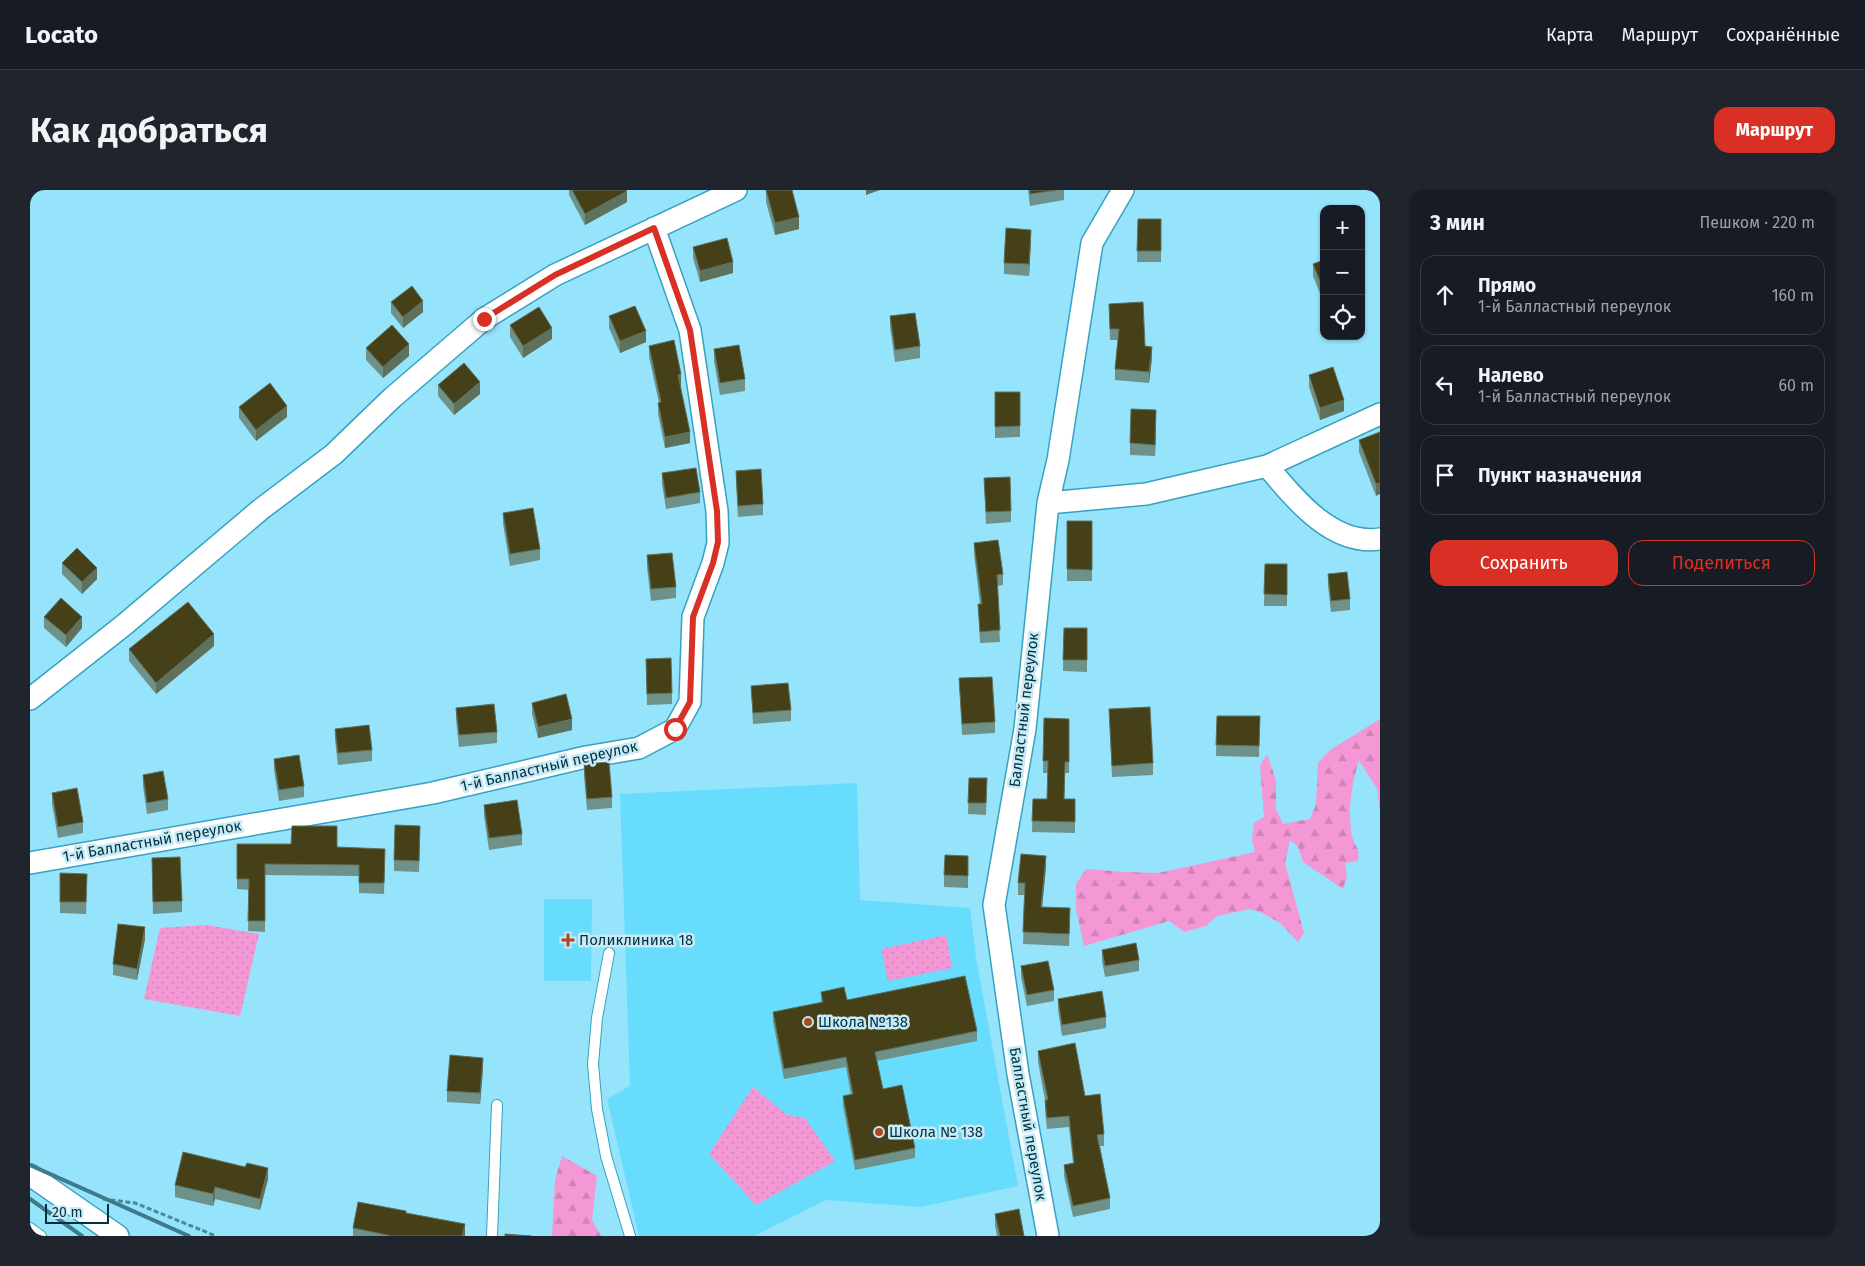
<!DOCTYPE html>
<html lang="ru">
<meta charset="utf-8">
<style>
body{margin:0;font-family:"Fira Sans",sans-serif;background:#20242c;color:#f1f3f6}
.controls{position:absolute;right:15px;top:15px;display:grid;overflow:hidden;border-radius:10px;box-shadow:0 1px 4px #0004}
.controls button{width:45px;height:45px;display:grid;place-items:center;padding:0;border:0;border-bottom:1px solid #363941;background:#171b24;color:#f1f3f6;font:25px sans-serif}
.scale{position:absolute;left:15px;bottom:12px;width:64px;box-sizing:border-box;padding-left:5px;border:2px solid #02323e;border-top:0;font-size:14px;line-height:18px;white-space:nowrap;color:#02323e;-webkit-text-stroke:4px #c6eaf6;paint-order:stroke}
.stop{position:absolute;width:15px;height:15px;margin:-11px;border:4px solid #d93025;border-radius:50%;background:#fff}
.stop.end{background:#d93025;border-color:#fff;box-shadow:0 1px 5px #0008}
.list{margin:0;padding:0;list-style:none}
h2{display:flex;justify-content:space-between;align-items:center;height:65px;margin:0;padding:0 20px;font-size:21px}
h2 small{font-size:16px;font-weight:400;color:#9ea1a6}
.list li{display:grid;grid-template-columns:32px 1fr auto;gap:15px;align-items:center;box-sizing:border-box;height:80px;margin:0 10px 10px;padding:0 10px;border:1px solid #363941;border-radius:15px}
.list b{display:block;font-size:19px;white-space:nowrap}
.list p{margin:0;font-size:16px;white-space:nowrap;color:#9ea1a6}
.list em{font-size:16px;font-style:normal;color:#9ea1a6}
.actions{display:flex;gap:10px;padding:15px 20px}
.actions a{flex:1;padding:11px 0;border:1px solid #d93025;border-radius:15px;text-align:center;font-size:18px;color:#d93025}
.actions .main{background:#d93025;color:#fff}
.icon{flex:none;width:28px;height:28px;fill:none;stroke:currentColor;stroke-width:2;stroke-linecap:round;stroke-linejoin:round}
.map{position:relative;flex:none;width:1350px;height:1046px;overflow:hidden;border-radius:15px}
header{display:flex;align-items:center;gap:30px;box-sizing:border-box;height:70px;padding:0 25px;background:#171b24;border-bottom:1px solid #363941}
header strong{font-size:24px}
nav{display:flex;gap:28px;margin-inline-start:auto;font-size:18px}
.intro{display:flex;align-items:center;justify-content:space-between;box-sizing:border-box;height:120px;padding:0 30px}
h1{margin:0;font-size:35px}
.button{padding:12px 22px;border-radius:15px;background:#d93025;color:#fff;font-size:18px;font-weight:700}
main{display:flex;gap:30px;padding:0 30px}
aside{flex:1;background:#171b24;border-radius:15px;box-shadow:0 1px 4px #0004}
.map>svg:first-child{display:block}
.built{fill:#68dcfd}
.grass{fill:url(#grass-dots)}
.forest{fill:url(#forest-firs)}
.lines{fill:none;stroke-linecap:round;stroke-linejoin:round}
.service-casing{stroke:#37a2c0;stroke-width:12}
.minor-casing{stroke:#37a2c0;stroke-width:24}
.path{stroke:#4a899b;stroke-width:3;stroke-dasharray:5 2.5;stroke-linecap:butt}
.service{stroke:#fff;stroke-width:10}
.minor{stroke:#fff;stroke-width:21}
.rail{stroke:#3e7a8b;stroke-width:4}
.wall{fill:#6e928a}
.shaded-wall{fill:#5e715d}
.building{fill:#464019;stroke:#5e715d}
.route{stroke:#d93025;stroke-width:6}
.poi-dot{fill:#af4821;stroke:#c6eaf6;stroke-width:2}
.labels{text-anchor:middle;dominant-baseline:central;stroke-width:5;stroke-linejoin:round;paint-order:stroke}
.street-label{font-size:15px;fill:#02323e;stroke:#c6eaf6}
.poi-label{font-size:15px;fill:#02323e;stroke:#c6eaf6;text-anchor:start}
</style>
<header>
<strong>Locato</strong>
<nav><a>Карта</a><a>Маршрут</a><a>Сохранённые</a></nav>
</header>
<div class="intro"><h1>Как добраться</h1><a class="button">Маршрут</a></div>
<main>
<div class="map">
<svg width="1350" height="1046" viewBox="0 0 1350 1046">
<defs>
<pattern id="grass-dots" width="8" height="8" patternUnits="userSpaceOnUse" patternTransform="scale(1.25)"><rect width="8" height="8" fill="#f398d5"/><path d="M2 2h.1M6 6h.1" fill="none" stroke="#cf83b8" stroke-width="1.8" stroke-linecap="round"/></pattern>
<pattern id="forest-firs" width="22" height="20" patternUnits="userSpaceOnUse" patternTransform="scale(1.25)"><rect width="22" height="20" fill="#f398d5"/><path d="M5 1l3.5 6h-7zM16 11l3.5 6h-7z" fill="#cf83b8"/></pattern>
</defs>
<rect width="100%" height="100%" fill="#96e3fc"/>
<path class="built" d="M 827,593 L 830,710 L 940,718 L 946,768 L 988,996 L 891,1017 L 796,1010 L 724,1046 L 609,1046 L 577,909 L 600,896 L 590,604 Z
M 514,709 L 562,709 L 561,791 L 514,791 Z"/>
<path class="grass" d="M 176,735 L 229,744 L 210,826 L 114,809 L 130,738 Z
M 916,745 L 922,778 L 858,791 L 851,759 Z
M 723,897 L 757,925 L 775,928 L 805,971 L 726,1015 L 679,964 Z"/>
<path class="forest" d="M 1350,529 L 1350,623 L 1347,599 L 1329,570 C 1322,593 1317,621 1322,645 C 1324,658 1330,654 1328,671 L 1315,673 L 1317,687 L 1313,699 L 1273,672 L 1268,657 L 1260,650 L 1255,673 L 1274,743 L 1268,752 L 1250,733 L 1230,722 L 1220,719 L 1187,726 L 1176,736 L 1154,742 L 1139,731 L 1054,756 L 1046,719 L 1046,694 L 1056,679 L 1095,682 L 1128,683 L 1225,662 L 1222,650 L 1224,633 L 1234,627 L 1230,576 L 1237,564 L 1246,590 L 1246,619 L 1253,634 L 1280,629 L 1286,614 L 1288,573 L 1300,560 Z
M 532,966 L 567,986 L 562,1030 L 571,1046 L 522,1046 L 525,990 Z"/>
<g class="lines">
<g class="service-casing">
<path id="service" d="M 579,763 L 567,828 L 563,874 L 567,919 L 576,966 L 600,1046
M 0,1038 L 11,1046
M 462,1046 L 467,915"/>
</g>
<g class="minor-casing">
<path id="minor" d="M 1237,276 C 1265,309 1302,356 1350,349
M 1018,313 L 1116,304 L 1237,276 L 1350,224
M 0,509 L 94,435 L 230,320 L 304,264 L 362,208 L 454,129 L 525,85 L 706,0
M 0,673 L 403,603 L 556,567 L 609,558 L 645,539 L 660,512 L 663,427 L 683,373 L 688,353 L 687,321 L 660,140 L 624,38
M 0,985 L 88,1046
M 1018,1046 L 988,884 L 964,715 L 995,539 L 1018,313 L 1028,270 L 1062,53 L 1093,0"/>
</g>
<path class="path" d="M 73,1009 L 105,1013 L 186,1046"/>
<use href="#service" class="service"/>
<use href="#minor" class="minor"/>
<path class="rail" d="M 0,975 L 159,1046
M 0,1009 L 52,1046"/>
</g>
<path class="wall" d="M 539,0 L 596,0 L 597,12 L 555,35 L 539,5 Z
M 736,0 L 769,39 L 745,45 L 736,12 Z
M 998,0 L 1034,0 L 1034,10 L 1000,16 Z
M 1108,29 L 1131,29 L 1131,72 L 1107,72 Z
M 1001,51 L 999,86 L 974,84 L 974,73 Z
M 663,57 L 703,83 L 670,92 L 663,68 Z
M 1294,70 L 1294,113 L 1283,86 L 1283,74 Z
M 361,112 L 393,122 L 373,138 L 361,123 Z
M 1079,114 L 1115,156 L 1122,168 L 1119,193 L 1085,190 L 1085,179 L 1088,150 L 1080,150 Z
M 579,126 L 616,152 L 590,163 L 579,138 Z
M 860,126 L 890,156 L 890,168 L 865,172 L 860,137 Z
M 480,135 L 522,149 L 493,168 L 480,147 Z
M 619,156 L 651,196 L 650,196 L 660,253 L 635,258 L 628,224 L 628,213 L 629,213 L 619,167 Z
M 336,158 L 379,166 L 353,188 L 336,170 Z
M 684,159 L 715,189 L 715,201 L 690,205 L 684,171 Z
M 1279,185 L 1314,221 L 1290,230 L 1279,197 Z
M 408,195 L 450,204 L 424,225 L 408,206 Z
M 965,202 L 990,202 L 990,247 L 965,248 Z
M 209,217 L 257,227 L 226,251 L 209,228 Z
M 1126,232 L 1125,266 L 1100,265 L 1100,253 Z
M 1350,242 L 1346,306 L 1329,262 L 1329,250 Z
M 706,281 L 733,314 L 733,325 L 708,327 L 706,293 Z
M 632,283 L 670,302 L 670,313 L 636,319 L 632,294 Z
M 954,288 L 981,321 L 981,332 L 956,334 Z
M 473,323 L 510,359 L 510,370 L 480,376 L 473,334 Z
M 1037,331 L 1062,331 L 1062,391 L 1037,391 Z
M 944,353 L 973,384 L 973,395 L 967,396 L 970,452 L 950,453 L 948,414 L 950,414 L 944,364 Z
M 617,365 L 646,397 L 646,408 L 621,411 L 617,377 Z
M 32,373 L 67,389 L 52,404 L 32,384 Z
M 1235,374 L 1257,374 L 1257,416 L 1234,416 Z
M 1298,384 L 1320,409 L 1320,420 L 1301,422 L 1298,396 Z
M 14,427 L 52,438 L 36,457 L 14,438 Z
M 1034,438 L 1057,438 L 1057,482 L 1033,481 Z
M 184,456 L 126,504 L 99,471 L 99,459 Z
M 616,469 L 642,503 L 642,514 L 617,515 Z
M 929,488 L 965,532 L 965,543 L 932,545 Z
M 721,496 L 761,520 L 761,531 L 723,534 Z
M 502,513 L 542,540 L 508,548 L 502,524 Z
M 426,518 L 467,542 L 467,553 L 429,557 L 426,529 Z
M 1079,519 L 1123,573 L 1123,585 L 1082,587 Z
M 1187,526 L 1230,526 L 1229,567 L 1186,566 Z
M 1014,528 L 1039,529 L 1039,583 L 1035,583 L 1034,609 L 1045,609 L 1045,643 L 1002,642 L 1003,609 L 1017,609 L 1018,583 L 1013,583 Z
M 305,539 L 342,560 L 342,571 L 308,575 L 305,550 Z
M 244,569 L 274,596 L 274,607 L 249,611 L 244,580 Z
M 554,574 L 582,607 L 582,618 L 557,620 L 554,586 Z
M 113,585 L 138,609 L 138,620 L 117,624 L 113,596 Z
M 939,588 L 957,588 L 956,625 L 938,624 Z
M 22,603 L 53,632 L 53,643 L 28,648 L 22,614 Z
M 454,615 L 492,644 L 492,655 L 459,660 L 454,626 Z
M 390,648 L 389,682 L 364,681 L 364,670 Z
M 207,654 L 307,657 L 355,670 L 354,704 L 329,703 L 329,686 L 235,685 L 235,742 L 218,741 L 219,700 L 207,699 Z
M 122,668 L 152,711 L 152,722 L 123,724 Z
M 938,677 L 938,698 L 914,697 L 914,685 Z
M 1016,677 L 1012,717 L 1040,730 L 1039,756 L 993,754 L 995,705 L 988,705 L 988,693 Z
M 30,683 L 57,695 L 56,724 L 30,723 Z
M 115,749 L 107,790 L 83,785 L 83,774 Z
M 1072,760 L 1109,770 L 1109,781 L 1075,787 L 1072,771 Z
M 991,776 L 1024,800 L 1024,811 L 997,816 L 991,787 Z
M 791,802 L 817,810 L 947,841 L 947,851 L 847,871 L 853,899 L 885,958 L 885,968 L 825,980 L 813,916 L 813,906 L 821,905 L 816,877 L 754,889 L 743,832 L 743,822 L 791,813 Z
M 1028,809 L 1076,827 L 1076,838 L 1032,846 L 1028,820 Z
M 1008,861 L 1055,906 L 1074,944 L 1074,956 L 1070,956 L 1080,1008 L 1080,1019 L 1043,1027 L 1034,986 L 1034,975 L 1043,973 L 1039,937 L 1017,939 L 1015,921 L 1015,910 L 1008,872 Z
M 453,879 L 450,914 L 417,912 L 417,901 Z
M 238,989 L 230,1020 L 185,1009 L 183,1016 L 145,1007 L 145,995 Z
M 376,1023 L 435,1034 L 435,1046 L 323,1046 L 323,1038 Z
M 965,1024 L 994,1046 L 967,1046 L 965,1036 Z"/>
<path class="shaded-wall" d="M 836,0 L 850,0 L 836,5 Z
M 597,1 L 597,12 L 555,35 L 555,24 Z
M 769,27 L 769,39 L 745,45 L 745,33 Z
M 1001,40 L 1001,51 L 999,86 L 999,74 Z
M 703,72 L 703,83 L 670,92 L 670,81 Z
M 393,111 L 393,122 L 373,138 L 373,127 Z
M 522,138 L 522,149 L 493,168 L 493,156 Z
M 616,141 L 616,152 L 590,163 L 590,151 Z
M 379,154 L 379,166 L 353,188 L 353,177 Z
M 1122,157 L 1122,168 L 1119,193 L 1119,182 Z
M 651,184 L 651,196 L 648,196 L 648,185 Z
M 450,192 L 450,204 L 424,225 L 424,214 Z
M 1314,210 L 1314,221 L 1290,230 L 1290,218 Z
M 257,216 L 257,227 L 226,251 L 226,240 Z
M 1126,220 L 1126,232 L 1125,266 L 1125,255 Z
M 660,242 L 660,253 L 635,258 L 635,247 Z
M 1350,293 L 1350,304 L 1346,306 L 1346,294 Z
M 67,378 L 67,389 L 52,404 L 52,392 Z
M 52,427 L 52,438 L 36,457 L 36,445 Z
M 184,444 L 184,456 L 126,504 L 126,493 Z
M 542,529 L 542,540 L 508,548 L 508,537 Z
M 1016,666 L 1016,677 L 1011,728 L 1011,717 Z
M 115,737 L 115,749 L 107,790 L 107,779 Z
M 453,868 L 453,879 L 450,914 L 450,903 Z
M 238,978 L 238,989 L 230,1020 L 230,1009 Z
M 185,997 L 185,1009 L 183,1016 L 183,1004 Z
M 435,1034 L 435,1046 L 432,1046 Z"/>
<path class="building" d="M 542,0 L 596,0 L 597,1 L 555,24 Z
M 736,0 L 762,0 L 769,27 L 745,33 Z
M 1000,0 L 1027,0 L 1000,4 Z
M 1108,29 L 1131,29 L 1131,61 L 1107,61 Z
M 976,38 L 1001,40 L 999,74 L 974,73 Z
M 697,48 L 703,72 L 670,81 L 663,57 Z
M 1294,70 L 1294,101 L 1283,74 Z
M 382,96 L 393,111 L 373,127 L 361,112 Z
M 1113,112 L 1115,156 L 1122,157 L 1119,182 L 1085,179 L 1089,139 L 1080,139 L 1079,114 Z
M 605,116 L 616,141 L 590,151 L 579,126 Z
M 509,117 L 522,138 L 493,156 L 480,135 Z
M 885,123 L 890,156 L 865,160 L 860,126 Z
M 362,135 L 379,154 L 353,177 L 336,158 Z
M 644,150 L 651,184 L 648,185 L 660,242 L 635,247 L 628,213 L 631,212 L 619,156 Z
M 709,155 L 715,189 L 690,193 L 684,159 Z
M 434,173 L 450,192 L 424,214 L 408,195 Z
M 1303,177 L 1314,210 L 1290,218 L 1279,185 Z
M 240,193 L 257,216 L 226,240 L 209,217 Z
M 965,202 L 990,202 L 990,236 L 965,237 Z
M 1101,219 L 1126,220 L 1125,255 L 1100,253 Z
M 1350,242 L 1350,293 L 1346,294 L 1329,250 Z
M 666,278 L 670,302 L 636,308 L 632,283 Z
M 731,279 L 733,314 L 708,316 L 706,281 Z
M 980,287 L 981,321 L 956,322 L 954,288 Z
M 503,318 L 510,359 L 480,364 L 473,323 Z
M 1037,331 L 1062,331 L 1062,380 L 1037,379 Z
M 968,350 L 973,384 L 967,385 L 970,440 L 950,442 L 948,414 L 952,414 L 944,353 Z
M 47,358 L 67,378 L 52,392 L 32,373 Z
M 642,363 L 646,397 L 621,399 L 617,365 Z
M 1235,374 L 1257,374 L 1257,405 L 1234,404 Z
M 1317,382 L 1320,409 L 1301,411 L 1298,384 Z
M 31,408 L 52,427 L 36,445 L 14,427 Z
M 158,412 L 184,444 L 126,493 L 99,459 Z
M 1034,438 L 1057,438 L 1057,470 L 1033,470 Z
M 641,468 L 642,503 L 617,504 L 616,469 Z
M 962,487 L 965,532 L 932,534 L 929,488 Z
M 758,493 L 761,520 L 723,523 L 721,496 Z
M 536,504 L 542,529 L 508,537 L 502,513 Z
M 464,514 L 467,542 L 429,545 L 426,518 Z
M 1120,517 L 1123,573 L 1082,576 L 1079,519 Z
M 1187,526 L 1230,526 L 1229,556 L 1186,555 Z
M 1014,528 L 1039,529 L 1039,572 L 1035,572 L 1034,609 L 1045,609 L 1045,632 L 1002,631 L 1003,609 L 1017,609 L 1018,571 L 1013,571 Z
M 339,535 L 342,560 L 308,563 L 305,539 Z
M 269,565 L 274,596 L 249,600 L 244,569 Z
M 579,572 L 582,607 L 557,609 L 554,574 Z
M 133,581 L 138,609 L 117,613 L 113,585 Z
M 939,588 L 957,588 L 956,613 L 938,613 Z
M 47,598 L 53,632 L 28,637 L 22,603 Z
M 487,610 L 492,644 L 459,648 L 454,615 Z
M 365,635 L 390,636 L 389,671 L 364,670 Z
M 262,636 L 307,636 L 307,657 L 355,659 L 354,693 L 329,693 L 329,675 L 235,674 L 235,731 L 218,731 L 219,689 L 207,689 L 207,654 L 261,654 Z
M 991,664 L 1016,666 L 1011,717 L 1040,718 L 1039,744 L 993,742 L 995,693 L 988,693 Z
M 915,665 L 938,666 L 938,686 L 914,685 Z
M 150,667 L 152,711 L 123,712 L 122,668 Z
M 30,683 L 57,684 L 56,712 L 30,712 Z
M 88,734 L 115,737 L 107,779 L 83,774 Z
M 1106,753 L 1109,770 L 1075,776 L 1072,760 Z
M 1018,771 L 1024,800 L 997,805 L 991,776 Z
M 935,786 L 947,841 L 845,862 L 853,899 L 872,895 L 885,958 L 825,970 L 813,906 L 823,904 L 816,867 L 754,879 L 743,822 L 793,812 L 791,802 L 814,797 L 817,810 Z
M 1072,801 L 1076,827 L 1032,835 L 1028,809 Z
M 1045,853 L 1055,906 L 1070,904 L 1074,944 L 1067,945 L 1080,1008 L 1043,1016 L 1034,975 L 1044,973 L 1039,926 L 1017,928 L 1015,910 L 1018,910 L 1008,861 Z
M 420,865 L 453,868 L 450,903 L 417,901 Z
M 153,962 L 215,977 L 217,973 L 238,978 L 230,1009 L 185,997 L 183,1004 L 145,995 Z
M 328,1012 L 376,1021 L 376,1023 L 435,1034 L 432,1046 L 362,1046 L 323,1038 Z
M 989,1019 L 994,1046 L 970,1046 L 965,1024 Z
M 475,1044 L 501,1046 L 475,1046 Z"/>
<g class="lines">
<path class="route" d="M 454,129 L 525,85 L 624,38 L 660,140 L 687,321 L 688,352 L 683,373 L 663,427 L 660,512 L 645,539"/>
</g>
<g class="poi-dot">
<path d="M535.5 742.5h5v5h5v5h-5v5h-5v-5h-5v-5h5z"/>
<circle cx="778" cy="832" r="5"/>
<circle cx="849" cy="942" r="5"/>
</g>
<g class="labels">
<g class="street-label">
<text transform="translate(994 520) rotate(-83)">Балластный переулок</text>
<text transform="translate(519 576) rotate(-13)">1-й Балластный переулок</text>
<text transform="translate(122 651) rotate(-10)">1-й Балластный переулок</text>
<text transform="translate(998 934) rotate(80)">Балластный переулок</text>
</g>
<g class="poi-label">
<text x="549" y="750">Поликлиника 18</text>
<text x="788" y="832">Школа №138</text>
<text x="859" y="942">Школа № 138</text>
</g>
</g>
</svg>
<div class="controls">
<button>+</button>
<button>−</button>
<button><svg class="icon" aria-label="locate" viewBox="0 0 24 24"><circle cx="12" cy="12" r="6"/><path d="M12 2v4M12 18v4M2 12h4M18 12h4"/></svg></button>
</div>
<div class="scale">20 m</div>
<div class="stop" style="left:645px;top:539px"></div>
<div class="stop end" style="left:454px;top:129px"></div>
</div>
<aside>
<h2>3 мин<small>Пешком · 220 m</small></h2>
<ul class="list">
<li><svg class="icon" aria-label="ahead" viewBox="0 0 24 24"><path d="M12 20V5M6 11l6-6 6 6"/></svg><div><b>Прямо</b><p>1-й Балластный переулок</p></div><em>160 m</em></li>
<li><svg class="icon" aria-label="left" viewBox="0 0 24 24"><path d="M17 20v-9H6M10 6l-5 5 5 5"/></svg><div><b>Налево</b><p>1-й Балластный переулок</p></div><em>60 m</em></li>
<li><svg class="icon" aria-label="arrive" viewBox="0 0 24 24"><path d="M6 21V4h12l-3 4 3 4H6"/></svg><div><b>Пункт назначения</b></div></li>
</ul>
<div class="actions"><a class="main">Сохранить</a><a>Поделиться</a></div>
</aside>
</main>
